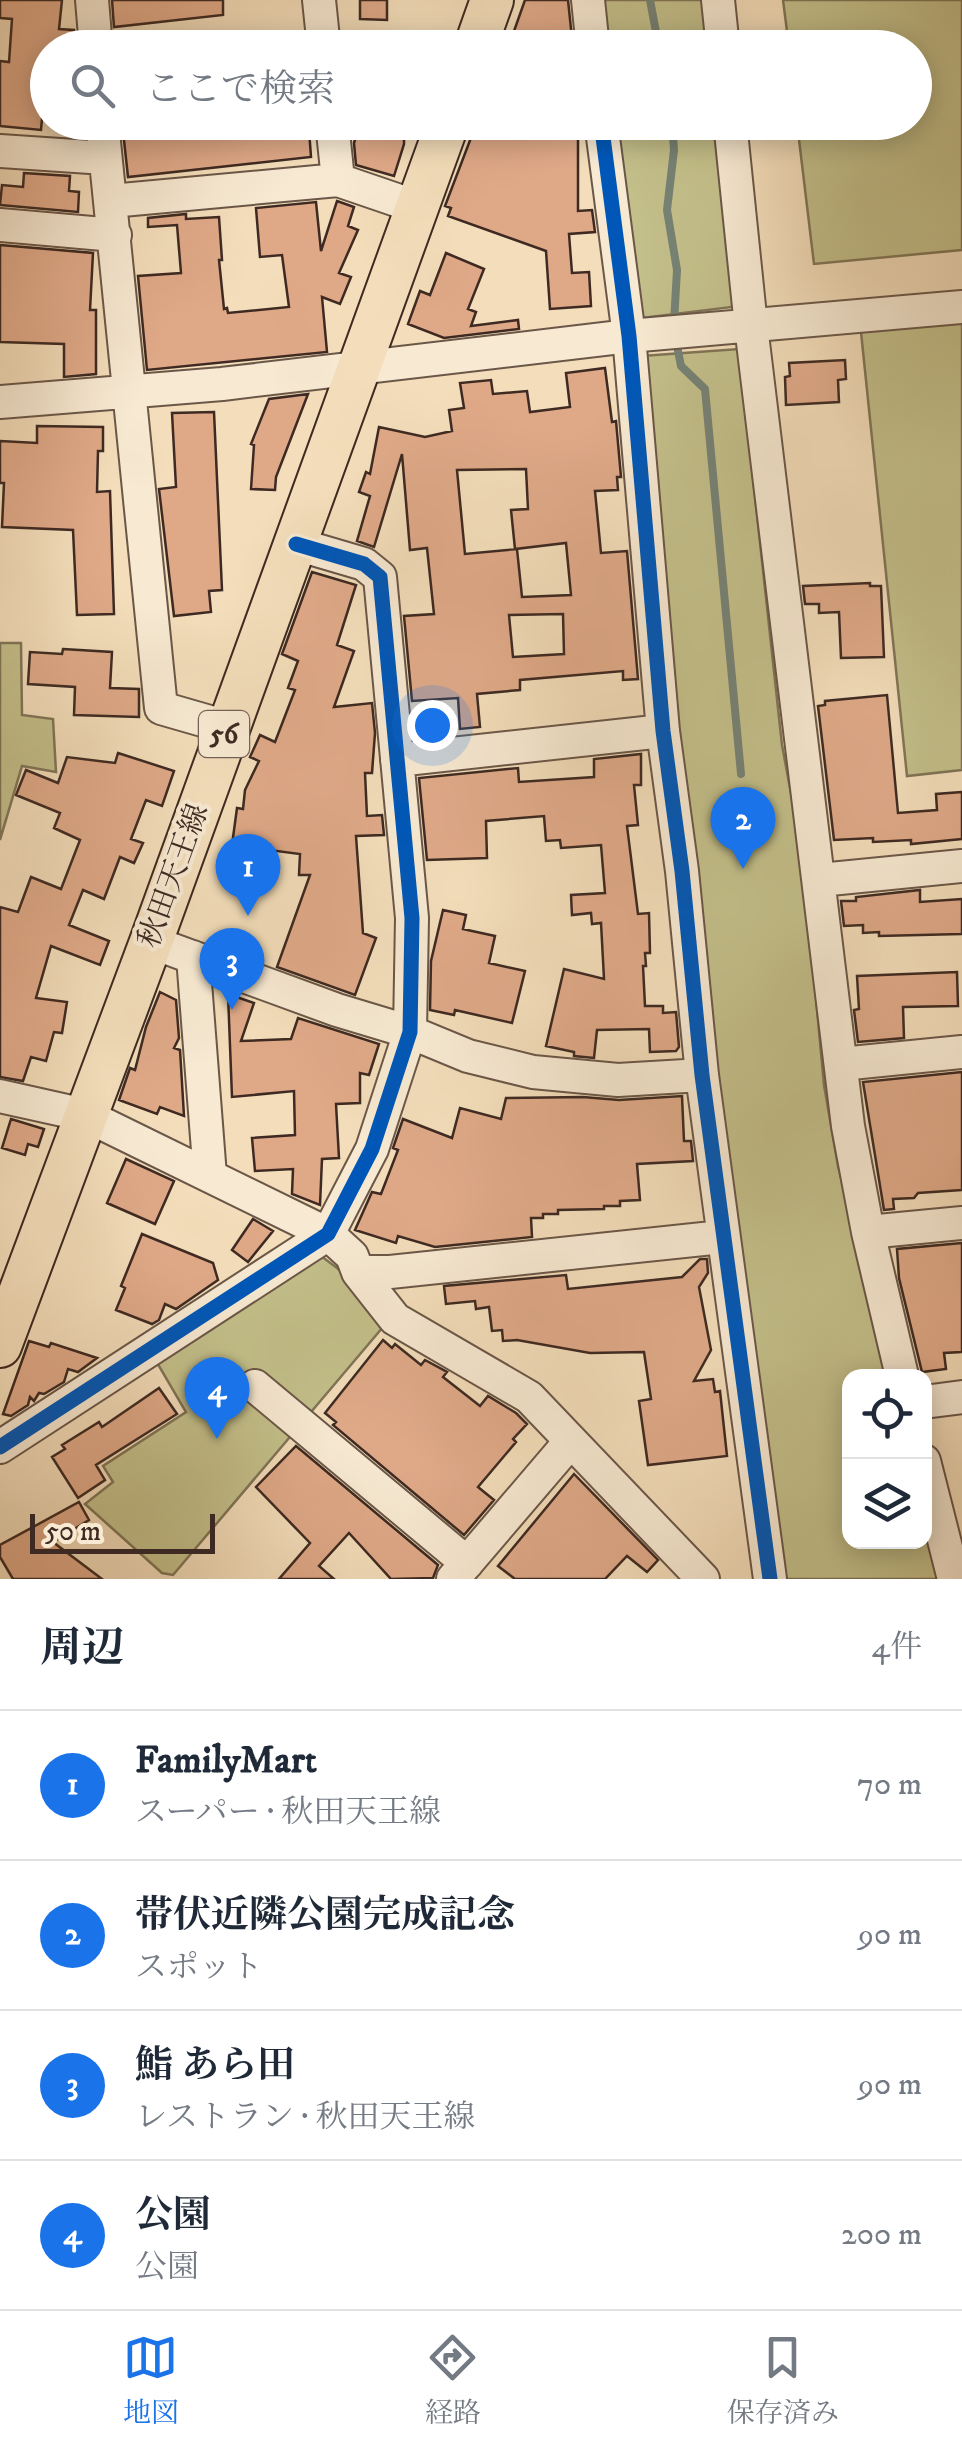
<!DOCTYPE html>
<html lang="ja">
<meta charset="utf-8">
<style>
body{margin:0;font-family:"IM FELL DW Pica","Noto Serif JP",serif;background:#f6f6f7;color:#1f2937}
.controls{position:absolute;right:30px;bottom:30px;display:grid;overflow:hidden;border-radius:20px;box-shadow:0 5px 25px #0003}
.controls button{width:90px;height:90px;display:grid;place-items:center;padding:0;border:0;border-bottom:2px solid #e0e1e3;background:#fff;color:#1f2937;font:50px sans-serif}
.scale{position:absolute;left:30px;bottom:25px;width:185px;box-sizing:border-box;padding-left:10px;border:5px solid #3e2a22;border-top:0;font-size:28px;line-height:35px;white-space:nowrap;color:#3e2a22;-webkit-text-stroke:8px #f7e9d2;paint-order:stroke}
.you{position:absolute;left:432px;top:725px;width:35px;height:35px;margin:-25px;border:8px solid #fff;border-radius:50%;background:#1a73e8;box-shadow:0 0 0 15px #1a73e833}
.badge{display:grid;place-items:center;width:65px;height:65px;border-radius:50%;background:#1a73e8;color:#fff;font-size:32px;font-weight:700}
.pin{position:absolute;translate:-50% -82px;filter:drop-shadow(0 2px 5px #0008)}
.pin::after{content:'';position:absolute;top:52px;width:35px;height:30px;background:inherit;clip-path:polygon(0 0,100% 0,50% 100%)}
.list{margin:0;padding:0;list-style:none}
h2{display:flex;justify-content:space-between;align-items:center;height:130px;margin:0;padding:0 40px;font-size:42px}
h2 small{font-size:32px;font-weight:400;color:#747a83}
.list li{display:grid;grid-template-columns:65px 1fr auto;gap:30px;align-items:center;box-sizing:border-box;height:150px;padding:0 40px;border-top:2px solid #e0e1e3}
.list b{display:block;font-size:38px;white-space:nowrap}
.list p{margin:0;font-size:32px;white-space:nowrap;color:#747a83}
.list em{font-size:32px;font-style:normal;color:#747a83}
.icon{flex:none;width:55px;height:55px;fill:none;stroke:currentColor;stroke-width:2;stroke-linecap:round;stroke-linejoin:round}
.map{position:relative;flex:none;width:962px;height:1579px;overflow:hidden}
.search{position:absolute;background:#fff;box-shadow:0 5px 25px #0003;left:30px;right:30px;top:30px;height:110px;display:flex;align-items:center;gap:25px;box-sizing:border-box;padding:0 35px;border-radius:55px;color:#747a83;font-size:38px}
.sheet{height:730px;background:#fff}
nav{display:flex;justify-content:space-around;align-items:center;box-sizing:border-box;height:140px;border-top:2px solid #e0e1e3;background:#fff;font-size:28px;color:#747a83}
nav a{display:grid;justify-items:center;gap:5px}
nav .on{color:#1a73e8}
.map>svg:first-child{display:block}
.green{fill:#c3bf8a;stroke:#807456;stroke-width:2.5}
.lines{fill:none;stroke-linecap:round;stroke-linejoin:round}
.stream{stroke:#768275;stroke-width:8}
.building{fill:#dfa988;stroke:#3e2a22;stroke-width:2.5;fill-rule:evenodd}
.minor-casing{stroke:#6b5748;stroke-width:36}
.major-casing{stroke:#3e2a22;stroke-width:46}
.minor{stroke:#f7e9d2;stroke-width:32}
.major{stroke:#f3ddba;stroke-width:42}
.cycleway-casing{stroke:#f7e9d2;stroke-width:21}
.cycleway{stroke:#0057b8;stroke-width:15}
.labels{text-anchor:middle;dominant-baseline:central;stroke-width:8;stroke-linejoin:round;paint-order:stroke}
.shield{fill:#f7e9d2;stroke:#766357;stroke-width:2.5}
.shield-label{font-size:28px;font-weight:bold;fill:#3e2a22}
.street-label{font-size:30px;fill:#3e2a22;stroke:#f7e9d2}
</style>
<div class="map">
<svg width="962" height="1579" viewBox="0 0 962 1579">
<rect width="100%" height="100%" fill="#f3ddba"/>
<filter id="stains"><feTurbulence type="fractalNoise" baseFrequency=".002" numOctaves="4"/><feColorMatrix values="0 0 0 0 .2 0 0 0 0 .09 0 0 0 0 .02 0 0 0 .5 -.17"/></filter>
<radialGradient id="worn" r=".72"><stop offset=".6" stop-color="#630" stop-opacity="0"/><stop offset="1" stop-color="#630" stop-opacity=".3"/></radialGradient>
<path class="green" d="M 601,0 L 705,0 L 710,47 L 605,47 Z
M 783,0 L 962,0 L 962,250 L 814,264 L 797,123 L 914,122 L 914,48 L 789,47 Z
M 611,123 L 719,123 L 740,306 L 634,319 Z
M 962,322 L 962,770 L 907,776 L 861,332 Z
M 739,349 L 782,745 L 803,858 L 824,1085 L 838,1166 L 890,1376 L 850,1376 L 850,1542 L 924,1542 L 925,1513 L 941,1579 L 780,1579 L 706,1021 L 642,356 Z
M 0,643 L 21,643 L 22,715 L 53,719 L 56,772 L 22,766 L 0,840 Z
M 321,1256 L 341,1271 L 383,1327 L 173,1575 L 162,1573 L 85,1504 L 113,1482 L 103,1466 L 186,1412 L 156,1361 Z"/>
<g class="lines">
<path class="stream" d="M 650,0 L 659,48
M 672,122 L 674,150 L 667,210 L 677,270 L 674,322
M 676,341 L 681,366 L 705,389 L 741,774"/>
</g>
<path class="building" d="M 0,0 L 62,0 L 59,29 L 74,30 L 76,48 L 48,48 L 48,97 L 44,97 L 41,130 L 0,126 L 0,61 L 9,62 L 12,19 L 0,18 Z
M 112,0 L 223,0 L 223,15 L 114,27 Z
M 360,0 L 387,0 L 387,20 L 360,19 Z
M 525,0 L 568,0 L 573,48 L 508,48 Z
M 122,122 L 261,122 L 262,135 L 309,130 L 311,157 L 128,177 Z
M 404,122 L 404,144 L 394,176 L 356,165 L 354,143 L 360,124 Z
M 477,122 L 578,123 L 578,211 L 592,210 L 595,232 L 569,234 L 572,273 L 589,272 L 591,306 L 550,309 L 546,251 L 448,216 L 451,208 L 445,206 Z
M 24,173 L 70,176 L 69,191 L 79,192 L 78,212 L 0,205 L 2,185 L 23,187 Z
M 337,201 L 354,207 L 348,226 L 358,230 L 339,273 L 351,277 L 340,304 L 322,297 L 327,352 L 147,370 L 138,276 L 181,273 L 177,225 L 148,227 L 148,218 L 186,214 L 186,219 L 219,217 L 222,260 L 219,260 L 224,309 L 227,308 L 228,313 L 289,307 L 282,255 L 260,257 L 256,208 L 316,202 L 321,251 Z
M 0,245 L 93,253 L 90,310 L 96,310 L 96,374 L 64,377 L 64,344 L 0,342 Z
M 446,253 L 484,269 L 468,309 L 476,312 L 471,326 L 518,320 L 519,329 L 444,338 L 408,324 L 420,291 L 430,295 Z
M 845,360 L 846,379 L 838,380 L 839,402 L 786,405 L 785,377 L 790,376 L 789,363 Z
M 605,368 L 612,422 L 616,421 L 621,477 L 617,477 L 618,490 L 595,491 L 601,553 L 627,551 L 638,679 L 623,680 L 623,671 L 520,680 L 520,690 L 477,694 L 480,727 L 460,729 L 458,698 L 412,701 L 404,616 L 434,614 L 427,548 L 410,550 L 402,454 L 374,547 L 357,541 L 370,496 L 359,492 L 366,472 L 370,474 L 379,427 L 425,437 L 452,431 L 449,410 L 464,408 L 460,383 L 491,380 L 493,394 L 527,391 L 530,412 L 570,407 L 566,373 ZM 526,469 L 528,509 L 511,510 L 515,549 L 566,543 L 571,595 L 522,597 L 517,549 L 465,554 L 457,470 ZM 563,614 L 564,654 L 513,657 L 509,615 Z
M 308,394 L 276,477 L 275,490 L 251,489 L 254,445 L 251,444 L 269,399 Z
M 214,412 L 222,590 L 209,591 L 211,612 L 174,616 L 159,489 L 176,487 L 172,413 Z
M 37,426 L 103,427 L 103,451 L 98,451 L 97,492 L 110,491 L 114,614 L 77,615 L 73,530 L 2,527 L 4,483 L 0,483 L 0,441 L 37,443 Z
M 312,572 L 356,585 L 337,645 L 354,651 L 334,707 L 372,703 L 375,733 L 372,773 L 365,773 L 367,816 L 382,815 L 384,835 L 356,836 L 363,933 L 376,938 L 355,995 L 277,967 L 310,875 L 299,875 L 300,854 L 232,845 L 237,808 L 243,809 L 245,790 L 259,761 L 250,757 L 260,735 L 275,742 L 295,690 L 288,688 L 298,661 L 282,654 Z
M 870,583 L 870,586 L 881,586 L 884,657 L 841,658 L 839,612 L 819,613 L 819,604 L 805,604 L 803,586 Z
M 63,649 L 112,652 L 110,688 L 139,689 L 139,717 L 74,715 L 75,687 L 28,684 L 30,652 L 62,654 Z
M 887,695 L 898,813 L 937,810 L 936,794 L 962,792 L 962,839 L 911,844 L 911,840 L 873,842 L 873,838 L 834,840 L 818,706 L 825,705 L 825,701 Z
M 118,753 L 174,771 L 162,806 L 146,800 L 131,839 L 143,843 L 134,863 L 120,857 L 104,899 L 83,890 L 69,925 L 109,941 L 100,965 L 51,946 L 36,998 L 67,1002 L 62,1033 L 54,1032 L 46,1061 L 31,1057 L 23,1081 L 0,1077 L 0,907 L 18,912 L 31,877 L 61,889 L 80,840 L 54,828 L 60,813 L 16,795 L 26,770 L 58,783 L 67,757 L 115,763 Z
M 641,754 L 641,785 L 634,785 L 638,825 L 627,826 L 638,914 L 649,913 L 650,953 L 645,953 L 646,966 L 643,966 L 645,1006 L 663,1006 L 663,1013 L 676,1012 L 679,1047 L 676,1051 L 650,1052 L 649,1029 L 597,1030 L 594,1058 L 574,1056 L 574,1052 L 546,1046 L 564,969 L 604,979 L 601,923 L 592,924 L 591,913 L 572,915 L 571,895 L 605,893 L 601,845 L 561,848 L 560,840 L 546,841 L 544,816 L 486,821 L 487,858 L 427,860 L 419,778 L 518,768 L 519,782 L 594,777 L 594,759 Z
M 920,890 L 920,902 L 962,899 L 962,934 L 879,936 L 879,932 L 863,933 L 863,925 L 844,926 L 841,901 L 856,901 L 856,897 Z
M 443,910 L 466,915 L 463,929 L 495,936 L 489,963 L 525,971 L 512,1023 L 455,1010 L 454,1015 L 430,1010 L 431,961 Z
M 957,972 L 958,1006 L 903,1007 L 904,1038 L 858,1042 L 854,1010 L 859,1009 L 857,976 Z
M 160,992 L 176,1000 L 179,1038 L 174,1048 L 180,1050 L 184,1116 L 160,1107 L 157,1114 L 119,1100 L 130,1068 L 135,1070 L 146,1027 Z
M 228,994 L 254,1003 L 241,1041 L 291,1039 L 298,1018 L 379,1044 L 369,1075 L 360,1073 L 360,1103 L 336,1104 L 339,1158 L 322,1159 L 320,1205 L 292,1194 L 293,1169 L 255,1171 L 252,1138 L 295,1135 L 294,1091 L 232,1097 Z
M 962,1072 L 962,1190 L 918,1193 L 914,1198 L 893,1199 L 894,1209 L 884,1210 L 863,1082 Z
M 682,1096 L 684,1141 L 691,1141 L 693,1161 L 637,1164 L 640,1200 L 620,1201 L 620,1206 L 604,1206 L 604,1209 L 558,1210 L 558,1214 L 543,1214 L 543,1218 L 531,1218 L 532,1237 L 435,1247 L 398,1236 L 396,1243 L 355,1230 L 372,1192 L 381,1194 L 398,1150 L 393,1148 L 403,1119 L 452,1138 L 460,1108 L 501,1119 L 506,1098 L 583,1097 L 619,1100 Z
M 11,1119 L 44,1129 L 38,1147 L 28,1144 L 25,1155 L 2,1148 Z
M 126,1159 L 174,1181 L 155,1224 L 107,1203 Z
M 253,1219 L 273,1231 L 248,1262 L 232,1250 Z
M 142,1234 L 213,1263 L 218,1280 L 176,1309 L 165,1304 L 159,1320 L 152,1324 L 116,1310 L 125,1288 L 121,1286 Z
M 962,1243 L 962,1352 L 944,1353 L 946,1369 L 922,1372 L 899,1278 L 897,1249 Z
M 700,1259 L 707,1259 L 708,1273 L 699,1287 L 711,1350 L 694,1381 L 713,1379 L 715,1392 L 720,1391 L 727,1456 L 648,1465 L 639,1401 L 651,1399 L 644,1352 L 590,1353 L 517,1340 L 503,1341 L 502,1330 L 492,1331 L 489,1307 L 476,1309 L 475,1301 L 446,1304 L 444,1286 L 566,1275 L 568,1289 L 682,1277 Z
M 383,1340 L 392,1348 L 395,1344 L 421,1365 L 425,1360 L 447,1372 L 443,1377 L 480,1406 L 488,1396 L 516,1413 L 527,1424 L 513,1439 L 516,1442 L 478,1487 L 494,1500 L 464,1535 L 333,1425 L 336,1422 L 325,1413 Z
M 29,1341 L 49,1347 L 51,1343 L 97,1358 L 78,1372 L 68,1369 L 64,1382 L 44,1394 L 39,1393 L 34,1401 L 30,1397 L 28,1405 L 11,1416 L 3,1414 Z
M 159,1388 L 177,1414 L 96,1465 L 105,1480 L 78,1498 L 52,1457 L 65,1449 L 62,1445 L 99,1422 L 102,1427 Z
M 296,1446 L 438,1565 L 433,1578 L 391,1579 L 349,1533 L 319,1566 L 334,1579 L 279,1579 L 310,1543 L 256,1487 Z
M 574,1474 L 658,1560 L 647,1572 L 627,1556 L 605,1579 L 515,1579 L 498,1566 Z
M 79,1502 L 89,1520 L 53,1542 L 102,1579 L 13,1579 L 0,1557 L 0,1545 Z"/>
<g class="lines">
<g class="minor-casing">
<path id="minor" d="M 92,0 L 96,48
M 319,0 L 324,48
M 588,0 L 593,48
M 718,0 L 723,48
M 102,122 L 161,708 L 227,727
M 332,122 L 338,180 L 417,207
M 601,122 L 629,336 L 663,731 L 682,871 L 702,1075 L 770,1579
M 730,122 L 751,326 L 848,1126 L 868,1232 L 902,1376
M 0,151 L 105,158
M 111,201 L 338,180
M 0,225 L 115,235
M 0,402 L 222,384 L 629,336 L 962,307
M 397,760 L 663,731
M 820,880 L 962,866
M 151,942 L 337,1010 L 410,1032 L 468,1056 L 533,1072 L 618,1080 L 702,1075
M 193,957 L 210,1176
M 841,1064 L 962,1052
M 0,1096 L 85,1115 L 328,1234 L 352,1256 L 358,1272 L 395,1319 L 529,1397 L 703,1579
M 868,1232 L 962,1223
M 358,1272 L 390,1272 L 722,1237
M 255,1386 L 467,1563
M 924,1402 L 962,1397
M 0,1447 L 328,1234 L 372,1149 L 410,1032 L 412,918 L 380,577 L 364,564 L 296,544
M 924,1461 L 954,1579
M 453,1579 L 570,1442"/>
</g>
<g class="major-casing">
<path id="major" d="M 475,48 L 492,0
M 0,1346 L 151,942 L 448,122"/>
</g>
<use href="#minor" class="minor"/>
<use href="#major" class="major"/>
<g class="cycleway-casing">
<path id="cycleway" d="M 601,122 L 629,336 L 663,731 L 682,871 L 702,1075 L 770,1579
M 0,1447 L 328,1234 L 372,1149 L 410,1032 L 412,918 L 380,577 L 364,564 L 296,544"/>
</g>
<use href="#cycleway" class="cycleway"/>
</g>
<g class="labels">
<rect class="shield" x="199" y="711" width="50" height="46" rx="8"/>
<g class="shield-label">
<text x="224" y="734">56</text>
</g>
<g class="street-label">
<text transform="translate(174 876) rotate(-70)">秋田天王線</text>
</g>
</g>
<rect width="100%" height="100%" filter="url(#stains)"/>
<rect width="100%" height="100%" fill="url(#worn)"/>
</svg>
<div class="controls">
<button><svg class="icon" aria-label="locate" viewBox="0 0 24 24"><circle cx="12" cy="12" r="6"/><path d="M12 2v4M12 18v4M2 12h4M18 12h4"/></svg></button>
<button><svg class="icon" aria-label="layers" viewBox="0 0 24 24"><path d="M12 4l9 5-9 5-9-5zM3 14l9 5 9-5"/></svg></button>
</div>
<div class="scale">50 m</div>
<div class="you"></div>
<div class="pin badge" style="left:248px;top:916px">1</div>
<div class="pin badge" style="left:743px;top:869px">2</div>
<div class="pin badge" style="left:232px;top:1010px">3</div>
<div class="pin badge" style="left:217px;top:1439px">4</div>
<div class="search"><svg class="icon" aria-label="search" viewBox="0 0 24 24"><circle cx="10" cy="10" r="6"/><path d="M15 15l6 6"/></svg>ここで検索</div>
</div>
<section class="sheet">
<h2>周辺<small>4件</small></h2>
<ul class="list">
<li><span class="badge">1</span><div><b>FamilyMart</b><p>スーパー · 秋田天王線</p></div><em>70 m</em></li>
<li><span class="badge">2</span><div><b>帯伏近隣公園完成記念</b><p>スポット</p></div><em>90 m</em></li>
<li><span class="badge">3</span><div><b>鮨 あら田</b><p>レストラン · 秋田天王線</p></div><em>90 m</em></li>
<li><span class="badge">4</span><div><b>公園</b><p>公園</p></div><em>200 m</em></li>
</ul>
</section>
<nav>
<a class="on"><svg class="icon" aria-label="map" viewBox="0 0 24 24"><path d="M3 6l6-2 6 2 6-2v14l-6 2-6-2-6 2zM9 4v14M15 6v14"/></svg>地図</a>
<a><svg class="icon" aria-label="directions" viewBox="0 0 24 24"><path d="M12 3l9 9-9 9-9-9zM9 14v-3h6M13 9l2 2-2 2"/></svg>経路</a>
<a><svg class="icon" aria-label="saved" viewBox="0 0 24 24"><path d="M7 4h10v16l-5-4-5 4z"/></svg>保存済み</a>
</nav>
